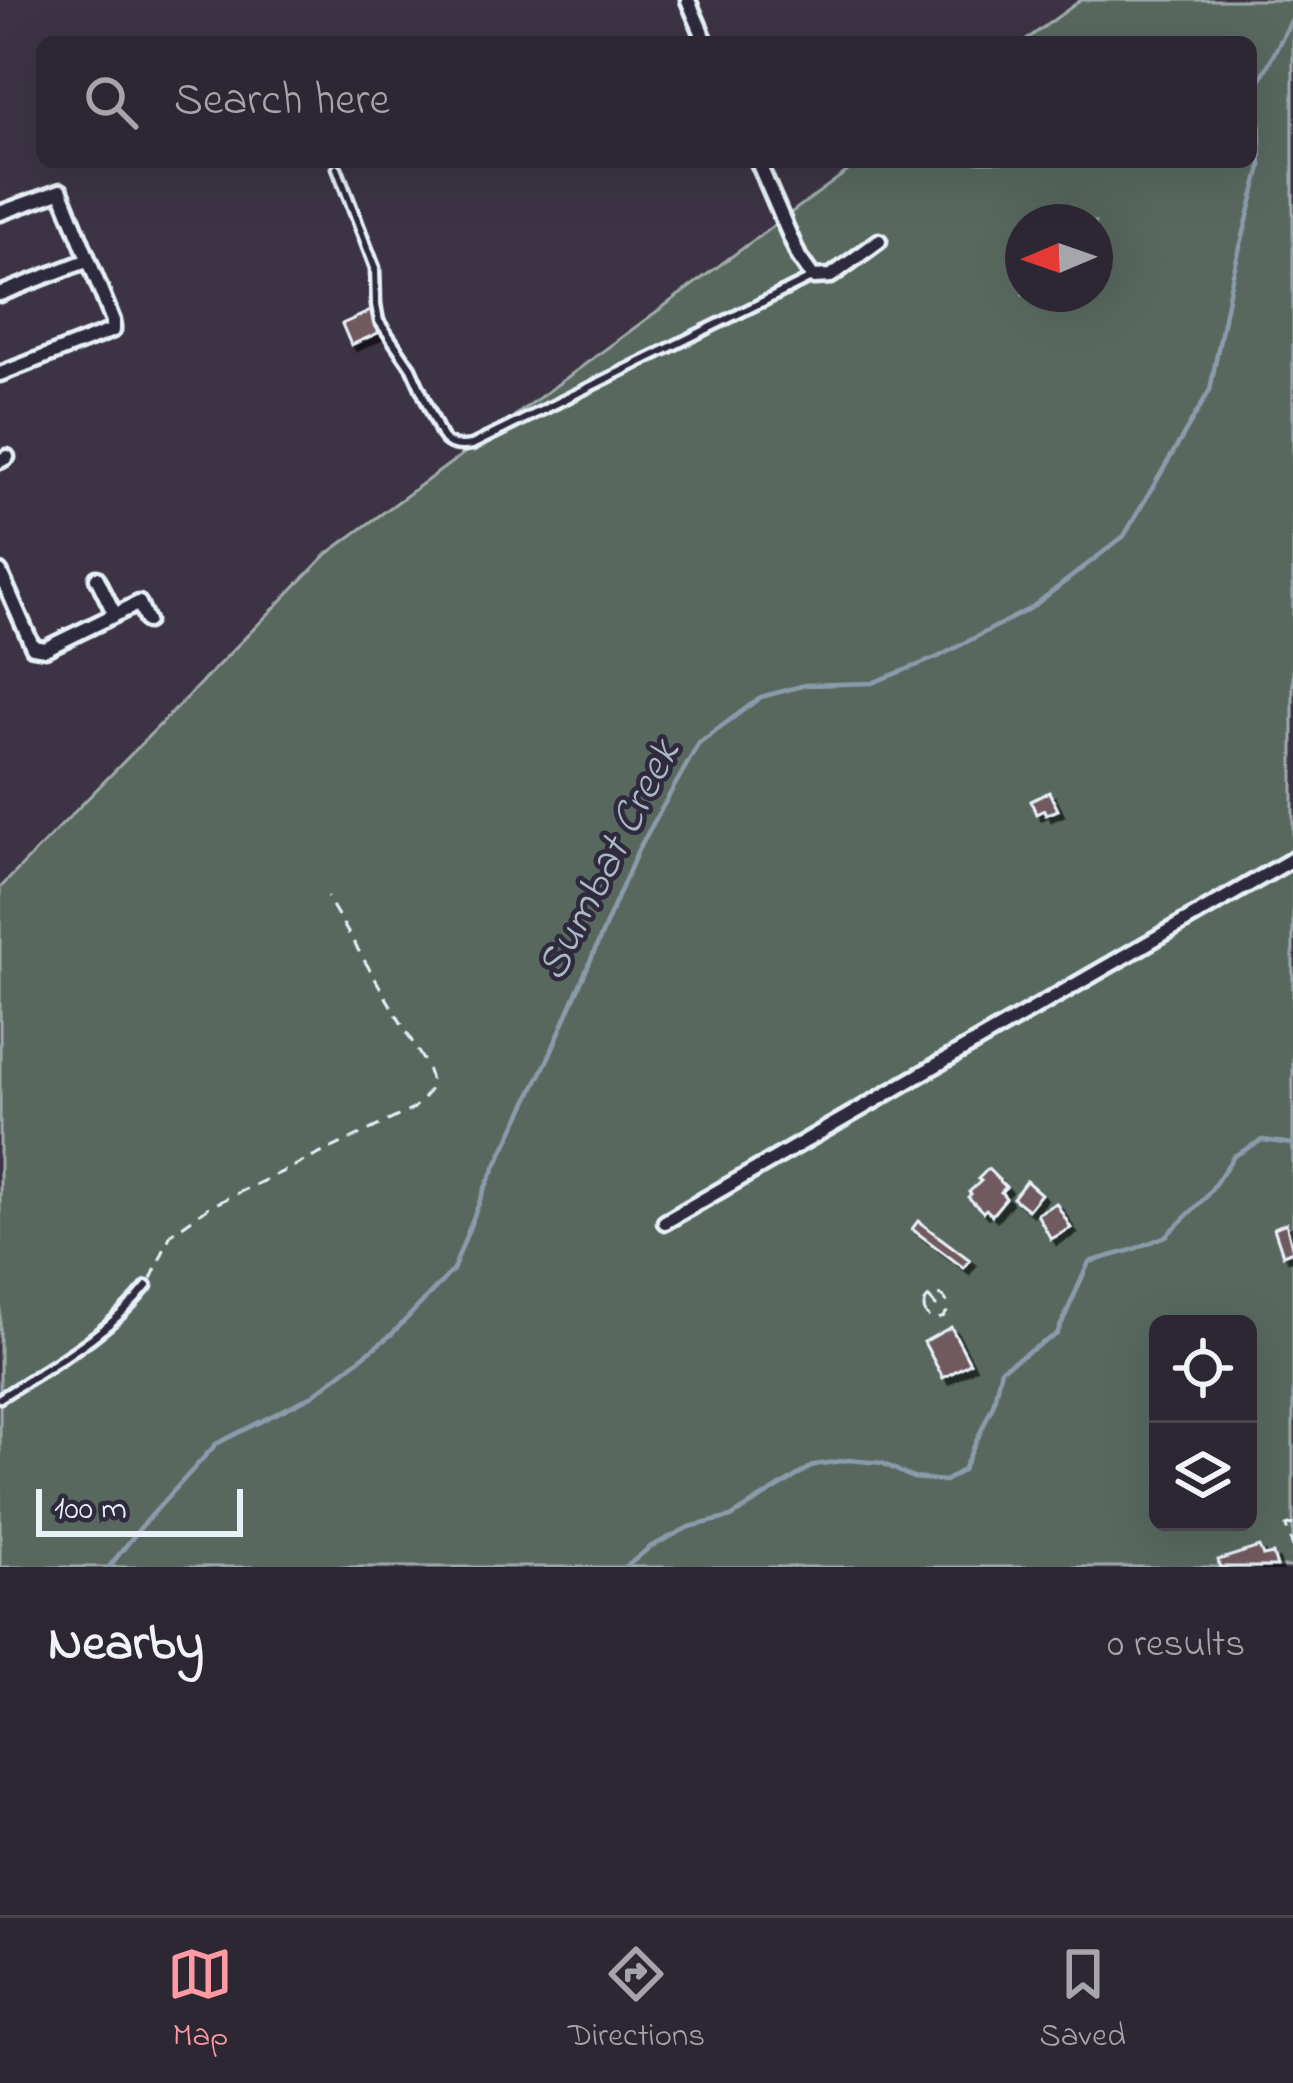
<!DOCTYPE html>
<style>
body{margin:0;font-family:"Indie Flower",sans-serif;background:#352f3b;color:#f1f3f6}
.controls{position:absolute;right:36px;bottom:36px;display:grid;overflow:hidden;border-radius:18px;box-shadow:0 12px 48px #0002}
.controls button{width:108px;height:108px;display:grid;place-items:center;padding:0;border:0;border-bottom:3px solid #48444e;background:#2d2733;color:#f1f3f6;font:60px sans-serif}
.compass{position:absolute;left:1005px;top:204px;width:108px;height:108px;border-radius:50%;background:#2d2733;box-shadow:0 12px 48px #0002;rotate:268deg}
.scale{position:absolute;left:36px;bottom:30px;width:207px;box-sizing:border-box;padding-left:12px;border:6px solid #e8f1f8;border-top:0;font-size:33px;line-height:42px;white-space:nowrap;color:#e8f1f8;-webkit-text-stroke:9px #2f2a3d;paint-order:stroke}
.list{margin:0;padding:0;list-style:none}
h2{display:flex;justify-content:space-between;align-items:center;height:156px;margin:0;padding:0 48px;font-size:51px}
h2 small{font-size:39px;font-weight:400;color:#a7a5ac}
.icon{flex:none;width:66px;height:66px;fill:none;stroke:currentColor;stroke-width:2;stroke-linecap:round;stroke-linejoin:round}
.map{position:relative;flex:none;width:1293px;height:1567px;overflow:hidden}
.search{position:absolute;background:#2d2733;box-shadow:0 12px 48px #0002;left:36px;right:36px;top:36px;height:132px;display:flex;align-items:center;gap:30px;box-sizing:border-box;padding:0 42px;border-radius:18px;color:#a7a5ac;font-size:45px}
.sheet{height:348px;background:#2d2733}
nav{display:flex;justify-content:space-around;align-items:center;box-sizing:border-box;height:168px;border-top:3px solid #48444e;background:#2d2733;font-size:33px;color:#a7a5ac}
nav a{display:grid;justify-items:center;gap:6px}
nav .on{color:#ff9aa2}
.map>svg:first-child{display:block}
.green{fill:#59685f;stroke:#a0acac;stroke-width:3;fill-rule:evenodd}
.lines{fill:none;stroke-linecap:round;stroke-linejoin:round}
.stream{stroke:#8a9cab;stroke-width:4.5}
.building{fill:#705a5f;stroke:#e8f1f8;stroke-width:3;filter:url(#shadow)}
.service-casing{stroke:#e8f1f8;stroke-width:15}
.minor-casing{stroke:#e8f1f8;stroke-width:21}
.path{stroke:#e8f1f8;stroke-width:3;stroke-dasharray:12 9;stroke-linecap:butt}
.service{stroke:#2f2a3d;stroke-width:6}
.minor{stroke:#2f2a3d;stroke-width:12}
.labels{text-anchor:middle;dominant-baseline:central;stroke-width:9;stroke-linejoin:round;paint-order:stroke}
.water-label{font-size:45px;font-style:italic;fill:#aab8c4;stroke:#2f2a3d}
</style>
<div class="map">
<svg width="1293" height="1567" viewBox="0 0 1293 1567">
<defs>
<filter id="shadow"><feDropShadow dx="5.5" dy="5.5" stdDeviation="0" flood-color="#0009"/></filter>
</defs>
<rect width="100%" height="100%" fill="#3c3444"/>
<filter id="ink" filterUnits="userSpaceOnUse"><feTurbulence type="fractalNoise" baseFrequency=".00833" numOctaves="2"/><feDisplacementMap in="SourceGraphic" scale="24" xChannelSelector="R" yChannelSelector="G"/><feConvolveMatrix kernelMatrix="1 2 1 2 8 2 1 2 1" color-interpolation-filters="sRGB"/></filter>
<g filter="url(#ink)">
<path class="green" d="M 1081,0 L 1293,0 L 1293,1567 L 0,1567 L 0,888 L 327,554 L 860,162 L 1251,162 L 1251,42 L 1023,42 ZM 1023,222 L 1095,222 L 1095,294 L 1023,294 ZM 1158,1324 L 1248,1324 L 1248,1522 L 1158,1522 Z"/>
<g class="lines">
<path class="stream" d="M 109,1567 L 141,1527 L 216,1444 L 313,1395 L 392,1334 L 453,1270 L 484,1190 L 548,1059 L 638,850 L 699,743 L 761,697 L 805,685 L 872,683 L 938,657 L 1031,608 L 1124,536 L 1210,390 L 1231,282 L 1261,167 L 1258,84 L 1293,17
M 626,1567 L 650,1547 L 689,1527 L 731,1517 L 814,1465 L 849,1460 L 882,1463 L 913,1478 L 945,1481 L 963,1470 L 993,1405 L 1001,1369 L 1057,1334 L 1089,1262 L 1132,1250 L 1166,1236 L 1206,1197 L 1234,1156 L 1262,1140 L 1293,1144"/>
</g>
<path class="building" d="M 371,311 L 380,332 L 351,345 L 342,324 Z
M 1049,792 L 1058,810 L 1046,815 L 1044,810 L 1036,814 L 1031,801 Z
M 988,1169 L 1006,1187 L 1001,1192 L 1006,1198 L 992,1215 L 986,1209 L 983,1212 L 968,1197 L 971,1194 L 969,1192 L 981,1181 L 978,1179 Z
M 1026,1181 L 1041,1194 L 1028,1210 L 1013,1198 Z
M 1056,1203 L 1071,1228 L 1051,1239 L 1037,1214 Z
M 918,1221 L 970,1260 L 964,1268 L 912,1229 Z
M 1286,1223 L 1293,1251 L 1283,1255 L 1274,1228 Z
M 951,1327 L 970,1363 L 943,1378 L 924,1342 Z
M 1259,1547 L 1263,1556 L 1273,1554 L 1277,1567 L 1220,1567 L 1218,1560 Z"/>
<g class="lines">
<g class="service-casing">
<path id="service" d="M 337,168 L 375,268 L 376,305 L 379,321 L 411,368 L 441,435 C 448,447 460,447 472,445 L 811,278
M 0,1398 C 51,1365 109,1334 147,1286"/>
</g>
<g class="minor-casing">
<path id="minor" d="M 688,0 L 706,42
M 758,162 L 799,257 L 813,277 L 831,276 L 879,241
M 0,213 L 61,191 L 113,321 L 113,330 L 0,374
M 0,294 L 88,260
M 0,461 L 7,457
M 0,572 L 33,647 L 45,649 L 139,603 L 147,621
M 97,578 L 115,615
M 665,1222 L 1293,859"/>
</g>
<path class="path" d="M 151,1279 L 171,1234 L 209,1207 L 413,1109 C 433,1089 436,1086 423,1060 L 327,897
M924 1307a12 12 0 1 1 24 0a12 12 0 1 1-24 0Z
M 929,1298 L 936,1306 L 946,1305
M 1293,1524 L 1286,1526 L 1293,1548"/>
<use href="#service" class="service"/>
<use href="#minor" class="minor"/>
</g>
</g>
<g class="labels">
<g class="water-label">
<text transform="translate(610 861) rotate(-63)">Sumbat Creek</text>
</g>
</g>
</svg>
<div class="controls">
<button><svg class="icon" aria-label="locate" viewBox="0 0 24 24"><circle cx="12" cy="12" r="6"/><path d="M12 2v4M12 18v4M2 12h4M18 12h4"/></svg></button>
<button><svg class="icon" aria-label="layers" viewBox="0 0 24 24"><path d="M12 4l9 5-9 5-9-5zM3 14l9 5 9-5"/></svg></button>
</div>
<svg class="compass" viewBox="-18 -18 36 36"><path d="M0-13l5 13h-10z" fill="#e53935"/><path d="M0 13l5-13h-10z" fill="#a7a5ac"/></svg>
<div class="scale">100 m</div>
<div class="search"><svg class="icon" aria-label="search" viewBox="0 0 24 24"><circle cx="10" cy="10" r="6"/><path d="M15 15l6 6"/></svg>Search here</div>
</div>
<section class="sheet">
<h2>Nearby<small>0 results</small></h2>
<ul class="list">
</ul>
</section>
<nav>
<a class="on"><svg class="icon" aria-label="map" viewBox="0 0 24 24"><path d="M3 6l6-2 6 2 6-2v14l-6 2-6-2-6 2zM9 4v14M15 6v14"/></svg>Map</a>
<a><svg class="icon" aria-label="directions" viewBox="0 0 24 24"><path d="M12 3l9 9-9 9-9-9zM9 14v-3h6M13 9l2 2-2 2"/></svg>Directions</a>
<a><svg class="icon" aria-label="saved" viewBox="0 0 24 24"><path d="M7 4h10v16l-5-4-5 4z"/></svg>Saved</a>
</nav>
